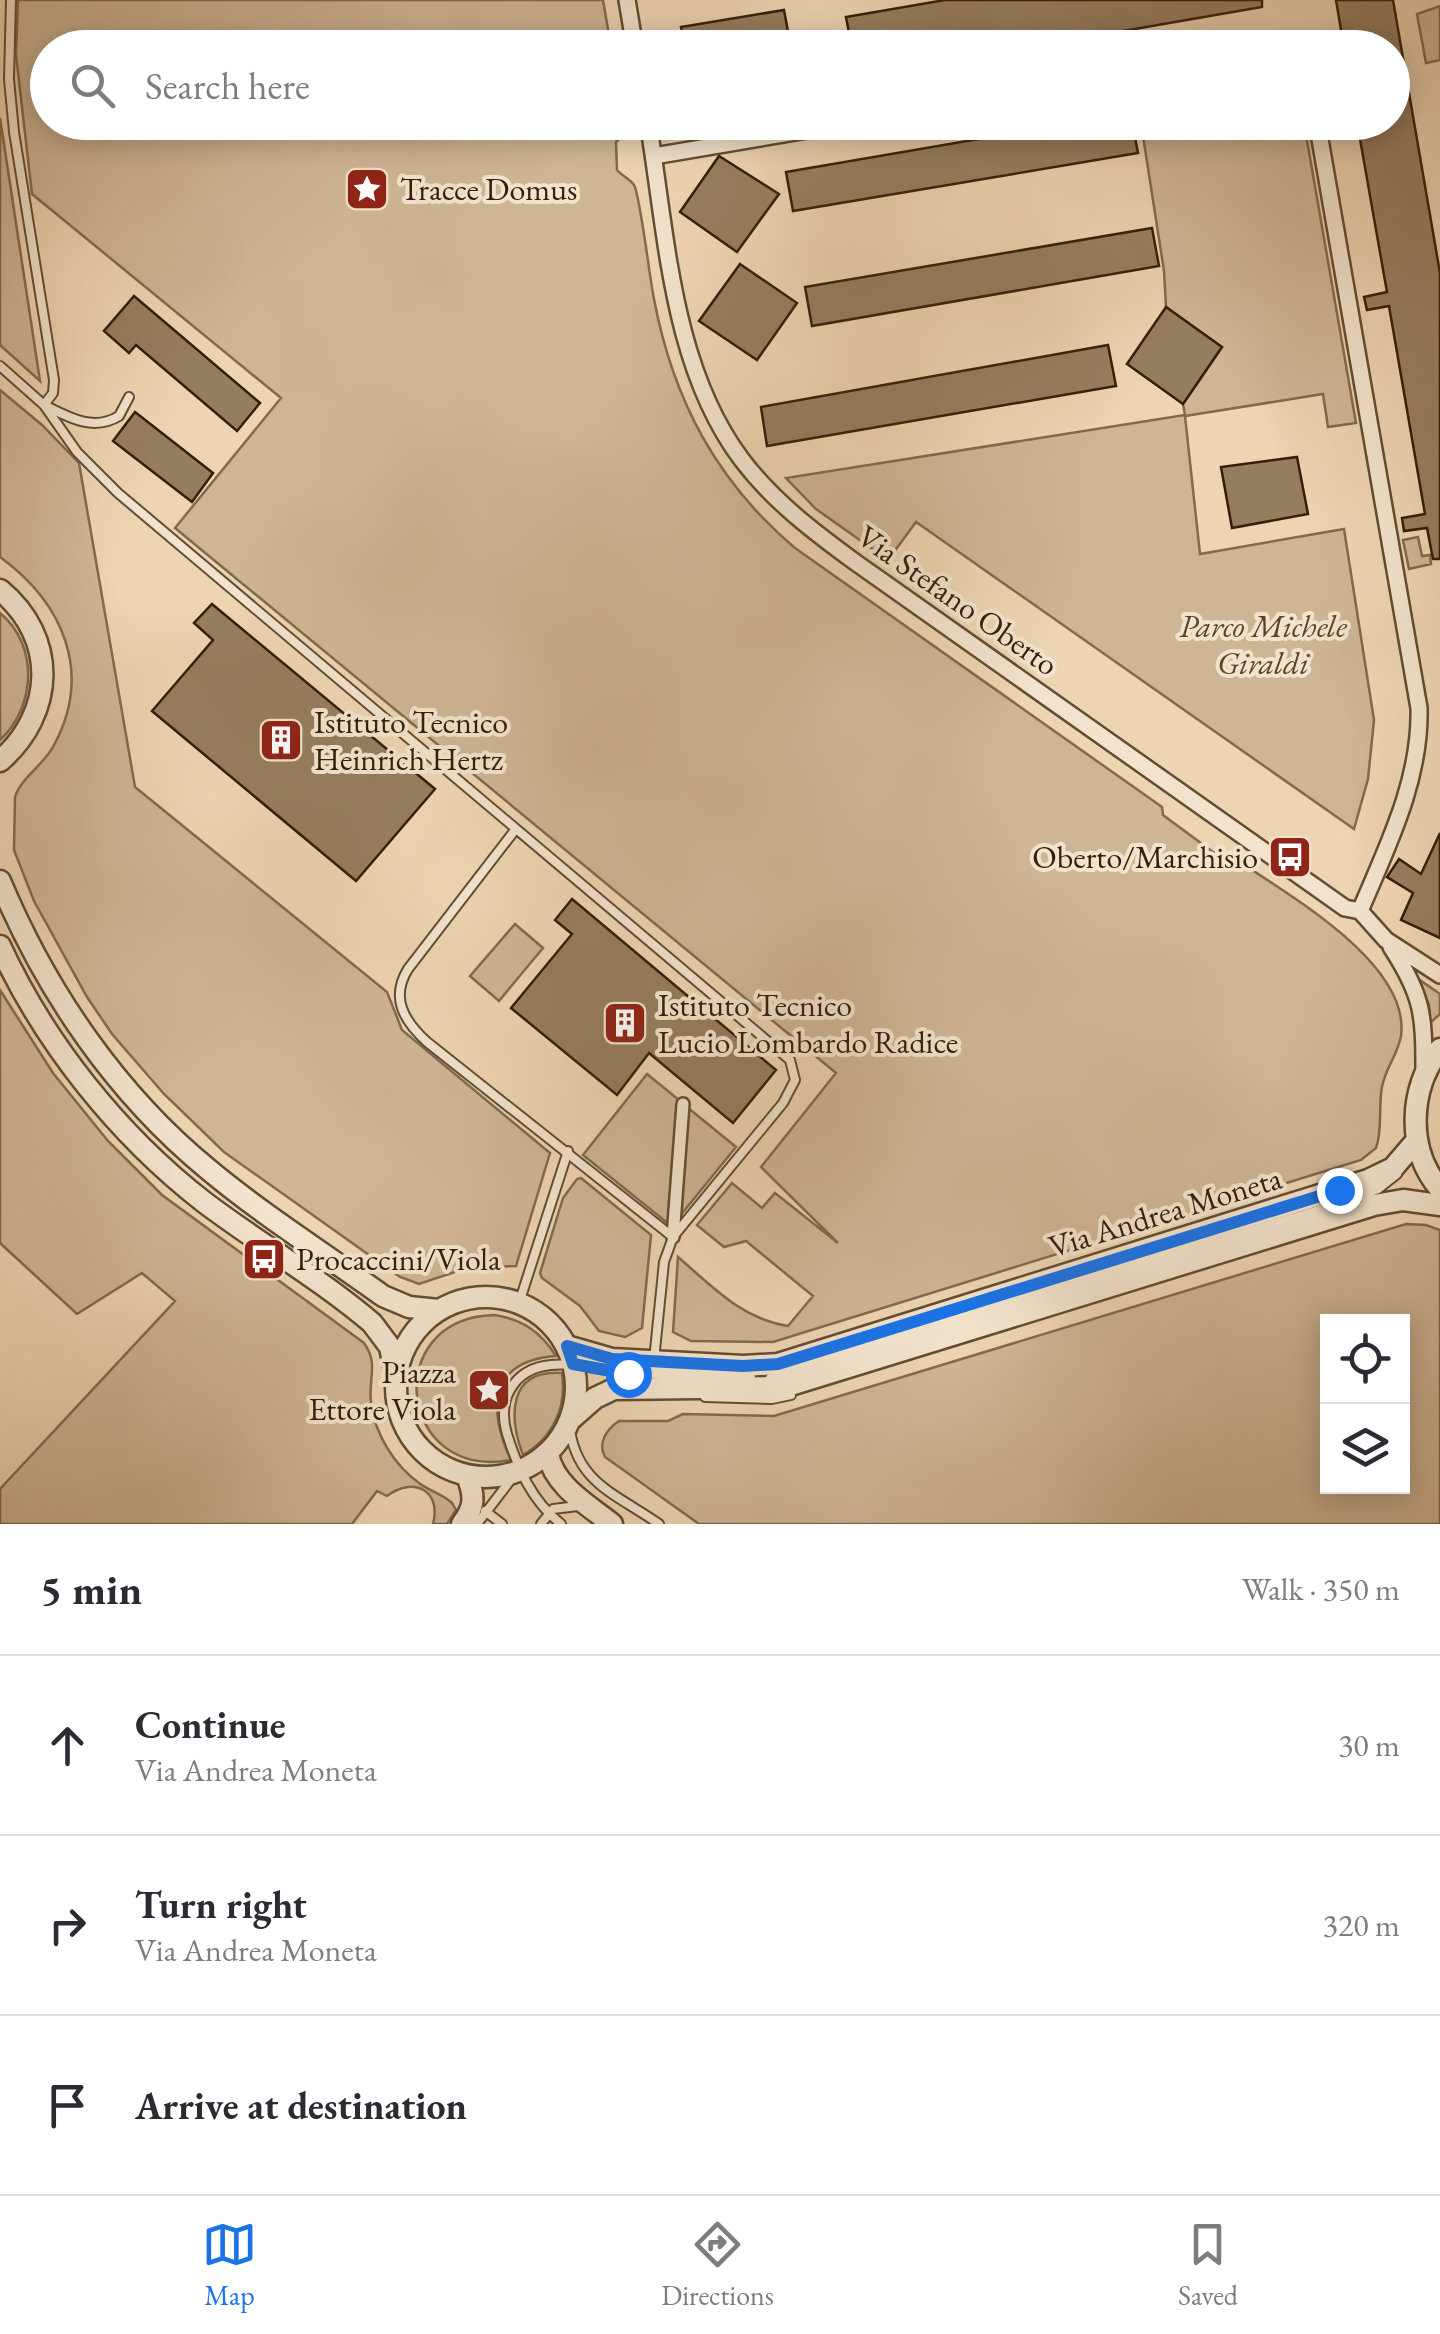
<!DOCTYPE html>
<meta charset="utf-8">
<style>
body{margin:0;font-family:"EB Garamond",serif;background:#f7f7f7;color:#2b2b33}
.controls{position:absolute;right:30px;bottom:30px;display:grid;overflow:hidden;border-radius:0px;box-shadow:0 5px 25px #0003}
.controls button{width:90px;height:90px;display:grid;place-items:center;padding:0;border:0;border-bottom:2px solid #e1e1e2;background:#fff;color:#2b2b33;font:50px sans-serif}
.stop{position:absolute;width:30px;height:30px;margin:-22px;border:8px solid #1a73e8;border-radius:50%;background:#fff}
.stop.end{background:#1a73e8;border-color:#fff;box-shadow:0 2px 10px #0008}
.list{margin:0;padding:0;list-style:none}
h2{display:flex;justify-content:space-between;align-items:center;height:130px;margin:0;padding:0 40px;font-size:42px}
h2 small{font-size:32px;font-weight:400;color:#7c7c81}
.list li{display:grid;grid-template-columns:65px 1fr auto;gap:30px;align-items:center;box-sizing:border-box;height:180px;padding:0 40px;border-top:2px solid #e1e1e2}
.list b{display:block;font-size:38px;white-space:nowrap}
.list p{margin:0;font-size:32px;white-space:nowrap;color:#7c7c81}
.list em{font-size:32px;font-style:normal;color:#7c7c81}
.icon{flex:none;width:55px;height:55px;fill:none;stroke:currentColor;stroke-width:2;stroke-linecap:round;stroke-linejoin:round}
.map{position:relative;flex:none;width:1440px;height:1524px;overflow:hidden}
.search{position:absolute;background:#fff;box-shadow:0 5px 25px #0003;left:30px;right:30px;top:30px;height:110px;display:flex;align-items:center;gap:25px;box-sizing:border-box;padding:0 35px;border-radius:55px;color:#7c7c81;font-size:38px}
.sheet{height:670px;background:#fff}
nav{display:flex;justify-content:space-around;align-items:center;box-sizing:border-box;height:140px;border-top:2px solid #e1e1e2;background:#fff;font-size:28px;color:#7c7c81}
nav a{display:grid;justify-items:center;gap:5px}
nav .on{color:#1a73e8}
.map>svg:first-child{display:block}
.green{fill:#ceb595;stroke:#826a4e;stroke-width:2.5;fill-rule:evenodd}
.building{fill:#957d60;stroke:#361e08;stroke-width:2.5}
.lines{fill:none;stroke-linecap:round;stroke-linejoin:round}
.service-casing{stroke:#644c32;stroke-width:12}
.pedestrian-casing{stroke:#644c32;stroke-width:16}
.minor-casing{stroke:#644c32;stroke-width:20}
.tertiary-casing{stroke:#644c32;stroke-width:25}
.service{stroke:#f3e3cd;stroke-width:8}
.pedestrian{stroke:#f3e3cd;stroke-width:11}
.minor{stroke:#f3e3cd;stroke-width:15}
.tertiary{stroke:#f3e3cd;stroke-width:20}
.route{stroke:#1a73e8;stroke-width:12}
.labels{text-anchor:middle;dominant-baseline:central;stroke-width:8;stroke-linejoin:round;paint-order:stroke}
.poi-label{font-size:32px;fill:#361e08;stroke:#f3e3cd;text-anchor:start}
.street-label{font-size:32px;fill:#361e08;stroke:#f3e3cd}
.park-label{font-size:32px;font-style:italic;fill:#5c442b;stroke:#f3e3cd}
</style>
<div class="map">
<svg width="1440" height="1524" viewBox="0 0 1440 1524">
<rect width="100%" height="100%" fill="#edd4b2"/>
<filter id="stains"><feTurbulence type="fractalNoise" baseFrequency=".002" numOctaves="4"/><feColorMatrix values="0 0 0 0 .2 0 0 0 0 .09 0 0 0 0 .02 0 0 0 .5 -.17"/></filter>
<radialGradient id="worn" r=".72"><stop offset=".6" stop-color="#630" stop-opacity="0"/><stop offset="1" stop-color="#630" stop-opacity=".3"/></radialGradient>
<path class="green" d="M 18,0 L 603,0 L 611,47 L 48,48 L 48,122 L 623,123 L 625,134 L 616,142 L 617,170 C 622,176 630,179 634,185 C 640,194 650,281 654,299 C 673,400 717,482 795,548 L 1162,807 L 1163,815 L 1213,852 L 1228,854 C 1281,891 1411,961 1401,1036 C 1398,1054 1385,1069 1382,1087 C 1378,1107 1383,1129 1376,1148 L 1361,1160 L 773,1342 L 691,1341 L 673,1332 L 678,1257 C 713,1287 742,1319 788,1326 L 813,1296 L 746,1241 L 724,1247 L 697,1225 L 732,1183 L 762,1208 L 775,1193 L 838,1243 L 761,1167 L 836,1073 L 175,528 L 281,398 L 32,194 L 16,55 Z
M 1440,6 L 1440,60 L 1426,63 L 1417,14 Z
M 0,118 L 40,381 L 0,345 Z
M 1141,123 L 1304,123 L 1356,423 L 1328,427 L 1323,394 L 1185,416 L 1200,554 L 1344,529 L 1374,720 L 1368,779 L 1354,829 L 916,522 L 888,560 L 816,509 L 786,478 L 1185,415 L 1183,404 L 1222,347 L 1166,307 L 1164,271 Z
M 0,390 L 42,425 L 79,463 L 135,787 L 387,992 L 402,1030 L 550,1153 L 516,1266 L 467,1268 L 419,1284 L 400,1277 L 224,1152 L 164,1094 L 112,1034 L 87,997 L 34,901 L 14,850 L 15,797 C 21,778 43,765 53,747 C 94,673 63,603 0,557 Z
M 1418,537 L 1422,556 L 1430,555 L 1431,564 L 1409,569 L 1403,540 Z
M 0,613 C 39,645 36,707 0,740 Z
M 515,924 L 543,948 L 499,1001 L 470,976 Z
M 1417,978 L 1440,994 L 1440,1014 L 1430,1023 L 1429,1005 Z
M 0,990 L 53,1073 L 108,1141 L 162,1195 L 364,1343 C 379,1364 368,1379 371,1403 C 375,1434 394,1465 419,1483 C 429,1491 443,1494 452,1503 L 456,1510 L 447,1524 L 433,1524 C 442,1490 413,1476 387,1496 L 377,1491 L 352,1524 L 0,1524 L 0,1489 L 175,1301 L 142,1273 L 77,1314 L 0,1243 Z
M 647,1074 L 679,1100 L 670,1225 L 583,1155 Z
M 687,1107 L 736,1147 L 680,1216 Z
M 581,1178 L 651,1235 L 642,1328 L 625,1337 L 599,1331 L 580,1306 L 542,1278 L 540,1273 L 563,1198 L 577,1179 Z
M 1406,1224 L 1426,1225 L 1440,1230 L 1440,1524 L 699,1524 L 605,1457 C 597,1443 607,1429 619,1421 L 668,1421 L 683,1414 L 774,1416 ZM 1328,1322 L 1402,1322 L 1402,1486 L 1328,1486 Z
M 494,1315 C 522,1319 541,1332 556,1356 C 488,1361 488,1410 511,1460 C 397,1481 380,1318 494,1315 Z
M 562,1373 C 567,1407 553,1438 523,1455 C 509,1418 507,1369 562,1373 Z"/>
<path class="building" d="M 945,0 L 1262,0 L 1262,7 L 1025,48 L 852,48 L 846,17 Z
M 1336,0 L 1393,0 L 1440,273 L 1440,559 L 1433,559 L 1427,528 L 1404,531 L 1402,518 L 1425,514 L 1389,306 L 1367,310 L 1364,297 L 1387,292 L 1357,122 L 1392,122 L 1392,48 L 1344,48 Z
M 784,10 L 791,48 L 685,48 L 681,27 Z
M 1078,122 L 1132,122 L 1138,153 L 793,211 L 786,172 Z
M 719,156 L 779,194 L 737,252 L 680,212 Z
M 1152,228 L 1159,266 L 812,326 L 805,287 Z
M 740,264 L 797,303 L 757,360 L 699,321 Z
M 134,296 L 260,403 L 237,431 L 136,345 L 129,353 L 104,331 Z
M 1166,307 L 1222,347 L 1183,404 L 1127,364 Z
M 1108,345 L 1116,386 L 767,446 L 761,407 Z
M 135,412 L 213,473 L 192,502 L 113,441 Z
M 1297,457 L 1308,514 L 1232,528 L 1221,467 Z
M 212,604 L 435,789 L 356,881 L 152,711 L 213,640 L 194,623 Z
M 1440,833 L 1440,938 L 1401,920 L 1413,893 L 1387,877 L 1399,859 L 1421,874 Z
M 572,899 L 776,1070 L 733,1123 L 649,1053 L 617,1095 L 511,1008 L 572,934 L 555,920 Z"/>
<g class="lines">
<g class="service-casing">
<path id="service" d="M 0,366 L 44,405 L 53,393 L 54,380 L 14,132 L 9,79 L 11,0
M 129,397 L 119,416 C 93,432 68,417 44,405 L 77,452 L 118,493 L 790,1060 L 795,1080 L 783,1103 L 673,1237 L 427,1042 C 404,1021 390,998 408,969 L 515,830
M 519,1303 L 568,1151
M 654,1360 L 664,1262 L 673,1237
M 770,1378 L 1345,1202 L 1378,1189 L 1397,1174
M 705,1397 L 772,1399 L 791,1395
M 569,1423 C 575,1483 615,1493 659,1524
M 485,1511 L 502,1524
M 477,1524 L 516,1473
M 541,1524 L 553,1509 L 578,1506
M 561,1524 C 532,1501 518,1469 507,1434 C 503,1420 502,1404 510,1390 C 534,1346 597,1372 637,1374 C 675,1376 713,1376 751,1378"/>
</g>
<g class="pedestrian-casing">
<path id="pedestrian" d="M 673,1237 L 683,1104"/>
</g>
<g class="minor-casing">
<path id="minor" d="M 627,0 L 635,48
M 648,122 C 667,234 671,366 742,460 C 773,501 814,532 855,562 L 1345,908 L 1360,911 L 1386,940 L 1440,975
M 1317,122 L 1419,708 C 1421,780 1387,847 1360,911
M 654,156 L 855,122
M 1391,947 C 1423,996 1424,1015 1424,1072"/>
</g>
<g class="tertiary-casing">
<path id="tertiary" d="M 0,590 C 58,638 55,713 0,761
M 0,881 C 46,991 116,1094 209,1170 C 263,1215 325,1254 383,1296 L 409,1307 L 439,1310
M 0,946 C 45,1044 119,1136 204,1202 C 258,1243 319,1278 372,1323 L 390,1347 L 396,1377
M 1440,1049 C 1409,1089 1406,1149 1440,1189
M396 1387a90 90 0 1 1 180 0a90 90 0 1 1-180 0Z
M 567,1346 L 612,1359 L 743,1366 L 778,1364 L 1368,1180 L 1393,1168 L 1417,1140
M 570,1420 L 595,1398 L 614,1389 L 784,1387 L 1374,1205 L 1403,1200 L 1440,1205
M 548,1454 C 554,1486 588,1505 612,1524
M 462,1524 C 475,1507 475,1496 467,1476"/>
</g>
<use href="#service" class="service"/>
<use href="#pedestrian" class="pedestrian"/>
<use href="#minor" class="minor"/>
<use href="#tertiary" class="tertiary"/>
</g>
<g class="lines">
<path class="route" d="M 628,1374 L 573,1364 L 567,1346 L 612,1359 L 742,1366 L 778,1364 L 1339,1190"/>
</g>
<defs>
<g id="sight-square" transform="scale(2.25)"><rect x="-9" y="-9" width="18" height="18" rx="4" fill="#8f2418" stroke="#f3e3cd"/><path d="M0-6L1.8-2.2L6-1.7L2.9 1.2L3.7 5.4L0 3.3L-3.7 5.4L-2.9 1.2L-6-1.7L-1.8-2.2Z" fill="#fff"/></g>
<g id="building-square" transform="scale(2.25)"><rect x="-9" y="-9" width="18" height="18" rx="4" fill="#8f2418" stroke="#f3e3cd"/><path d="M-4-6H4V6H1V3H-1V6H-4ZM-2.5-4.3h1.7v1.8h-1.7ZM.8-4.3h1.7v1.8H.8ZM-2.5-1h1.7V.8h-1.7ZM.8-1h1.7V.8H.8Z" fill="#fff"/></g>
<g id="bus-square" transform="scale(2.25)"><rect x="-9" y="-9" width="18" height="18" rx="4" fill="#8f2418" stroke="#f3e3cd"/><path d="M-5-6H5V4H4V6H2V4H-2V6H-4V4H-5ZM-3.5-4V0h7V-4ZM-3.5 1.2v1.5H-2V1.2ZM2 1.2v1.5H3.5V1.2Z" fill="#fff"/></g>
</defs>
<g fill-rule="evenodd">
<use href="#sight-square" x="367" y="189"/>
<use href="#building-square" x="281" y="740"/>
<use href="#bus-square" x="1290" y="857"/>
<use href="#building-square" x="625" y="1023"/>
<use href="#bus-square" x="264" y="1259"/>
<use href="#sight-square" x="489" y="1390"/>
</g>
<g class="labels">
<g class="poi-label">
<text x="400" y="189">Tracce Domus</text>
<text x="314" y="722">Istituto Tecnico<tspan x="314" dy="37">Heinrich Hertz</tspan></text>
<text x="1258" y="857" text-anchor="end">Oberto/Marchisio</text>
<text x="658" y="1005">Istituto Tecnico<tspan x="658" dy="37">Lucio Lombardo Radice</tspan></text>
<text x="296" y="1259">Procaccini/Viola</text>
<text x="456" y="1372" text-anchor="end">Piazza<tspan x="456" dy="37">Ettore Viola</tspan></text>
</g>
<g class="street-label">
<text transform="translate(958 600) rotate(35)">Via Stefano Oberto</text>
<text transform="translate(1165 1212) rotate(-17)">Via Andrea Moneta</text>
</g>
<g class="park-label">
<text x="1263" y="626">Parco Michele<tspan x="1263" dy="37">Giraldi</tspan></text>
</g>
</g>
<rect width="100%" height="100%" filter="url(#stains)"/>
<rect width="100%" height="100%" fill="url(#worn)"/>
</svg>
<div class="controls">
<button><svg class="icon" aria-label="locate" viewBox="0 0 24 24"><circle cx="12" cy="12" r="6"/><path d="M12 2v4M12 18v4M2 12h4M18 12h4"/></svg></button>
<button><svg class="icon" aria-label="layers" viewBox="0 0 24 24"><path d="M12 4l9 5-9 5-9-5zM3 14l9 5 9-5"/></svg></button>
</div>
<div class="stop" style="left:628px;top:1374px"></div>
<div class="stop end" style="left:1339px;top:1190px"></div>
<div class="search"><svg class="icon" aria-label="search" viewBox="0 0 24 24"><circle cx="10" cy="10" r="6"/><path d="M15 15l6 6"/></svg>Search here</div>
</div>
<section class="sheet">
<h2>5 min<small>Walk · 350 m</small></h2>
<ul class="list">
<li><svg class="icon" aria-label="ahead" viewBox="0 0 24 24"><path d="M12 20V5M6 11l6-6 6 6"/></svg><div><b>Continue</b><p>Via Andrea Moneta</p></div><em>30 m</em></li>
<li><svg class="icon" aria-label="right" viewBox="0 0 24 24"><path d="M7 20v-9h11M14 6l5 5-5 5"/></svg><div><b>Turn right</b><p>Via Andrea Moneta</p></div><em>320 m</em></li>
<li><svg class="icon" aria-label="arrive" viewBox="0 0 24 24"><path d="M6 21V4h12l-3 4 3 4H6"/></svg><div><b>Arrive at destination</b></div></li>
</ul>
</section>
<nav>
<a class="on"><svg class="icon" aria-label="map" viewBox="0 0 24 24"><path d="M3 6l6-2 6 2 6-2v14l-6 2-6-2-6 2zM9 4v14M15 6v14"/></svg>Map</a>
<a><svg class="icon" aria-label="directions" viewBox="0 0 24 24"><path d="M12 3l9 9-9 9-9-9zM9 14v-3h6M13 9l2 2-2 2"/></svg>Directions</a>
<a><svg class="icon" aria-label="saved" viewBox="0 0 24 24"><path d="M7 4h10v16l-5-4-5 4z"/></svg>Saved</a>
</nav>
